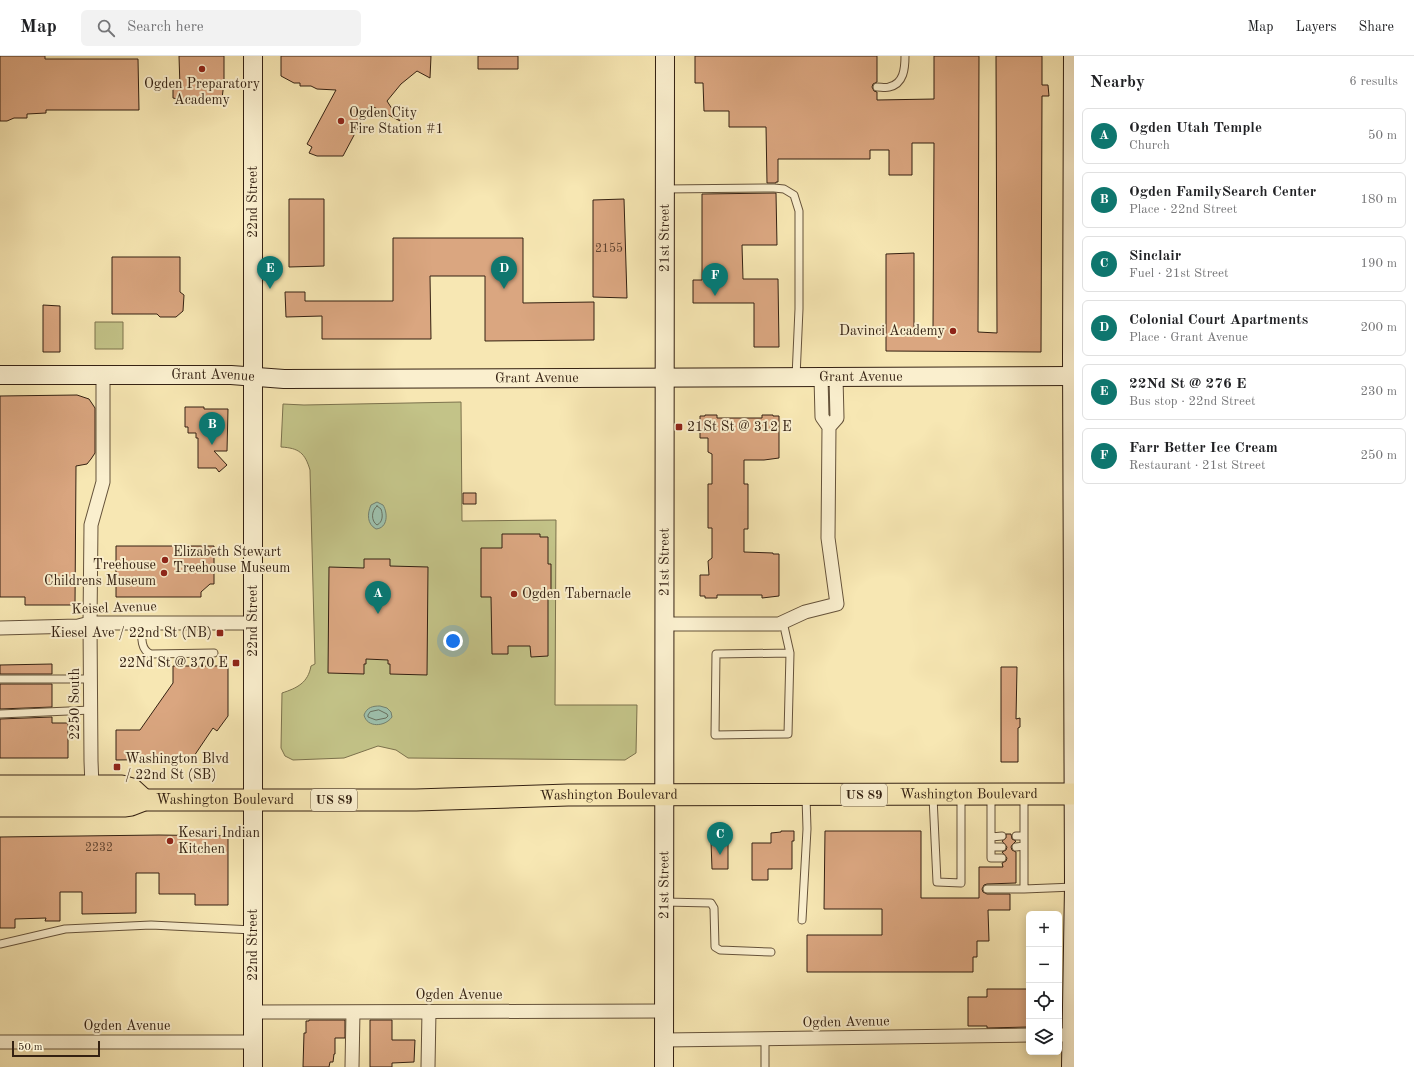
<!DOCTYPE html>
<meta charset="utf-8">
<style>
body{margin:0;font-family:"Old Standard TT",serif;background:#f2f2f2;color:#202124}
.controls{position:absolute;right:12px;bottom:12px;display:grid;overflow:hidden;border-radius:6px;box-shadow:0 2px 10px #0003}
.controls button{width:36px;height:36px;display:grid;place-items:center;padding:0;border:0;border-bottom:1px solid #e0e0e0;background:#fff;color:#202124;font:20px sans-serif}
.scale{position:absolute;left:12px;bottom:10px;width:88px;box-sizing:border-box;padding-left:4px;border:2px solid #342112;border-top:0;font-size:11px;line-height:14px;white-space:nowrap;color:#342112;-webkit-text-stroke:3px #faefce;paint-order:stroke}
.you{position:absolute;left:453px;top:585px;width:14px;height:14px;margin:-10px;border:3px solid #fff;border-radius:50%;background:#1a73e8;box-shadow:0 0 0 6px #1a73e833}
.badge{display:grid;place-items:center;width:26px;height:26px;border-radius:50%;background:#0f766e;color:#fff;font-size:13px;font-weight:700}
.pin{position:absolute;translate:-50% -33px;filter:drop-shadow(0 1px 2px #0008)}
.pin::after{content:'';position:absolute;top:21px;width:14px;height:12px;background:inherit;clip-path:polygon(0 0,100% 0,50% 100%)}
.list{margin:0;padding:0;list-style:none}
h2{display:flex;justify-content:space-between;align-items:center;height:52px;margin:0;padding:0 16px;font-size:17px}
h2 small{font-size:13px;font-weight:400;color:#757577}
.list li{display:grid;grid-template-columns:26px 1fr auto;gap:12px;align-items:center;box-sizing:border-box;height:56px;margin:0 8px 8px;padding:0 8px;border:1px solid #e0e0e0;border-radius:6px}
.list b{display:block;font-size:15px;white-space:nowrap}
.list p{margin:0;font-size:13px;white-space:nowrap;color:#757577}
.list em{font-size:13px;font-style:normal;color:#757577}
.icon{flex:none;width:22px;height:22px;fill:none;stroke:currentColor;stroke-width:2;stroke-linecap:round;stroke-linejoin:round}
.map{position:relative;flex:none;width:1074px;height:1011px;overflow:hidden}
header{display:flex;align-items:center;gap:24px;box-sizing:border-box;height:56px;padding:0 20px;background:#fff;border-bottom:1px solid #e0e0e0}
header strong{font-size:19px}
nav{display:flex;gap:22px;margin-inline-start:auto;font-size:14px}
.search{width:280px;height:36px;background:#f2f2f2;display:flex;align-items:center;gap:10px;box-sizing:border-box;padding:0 14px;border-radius:6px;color:#757577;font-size:15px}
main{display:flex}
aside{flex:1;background:#fff}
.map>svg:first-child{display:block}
.green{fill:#c3c388;stroke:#7c724d}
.water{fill:#9dc0ac;stroke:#73806e}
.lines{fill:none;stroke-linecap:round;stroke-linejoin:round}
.shore{stroke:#68705f;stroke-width:1}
.building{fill:#daa680;stroke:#342112}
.lane-casing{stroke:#65523a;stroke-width:9}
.street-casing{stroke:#65523a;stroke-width:15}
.secondary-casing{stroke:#342112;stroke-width:20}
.primary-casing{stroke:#342112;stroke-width:23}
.lane{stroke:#faefce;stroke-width:7}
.street{stroke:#faefce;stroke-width:13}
.secondary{stroke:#faefce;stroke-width:18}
.primary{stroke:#f7e7b3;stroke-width:21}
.poi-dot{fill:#8f2418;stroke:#faefce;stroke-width:1.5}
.labels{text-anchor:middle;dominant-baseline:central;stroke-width:4;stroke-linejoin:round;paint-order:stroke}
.number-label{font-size:12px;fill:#5e422e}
.shield{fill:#faefce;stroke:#6f5f4a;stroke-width:1}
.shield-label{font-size:13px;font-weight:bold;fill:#342112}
.poi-label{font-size:14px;fill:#342112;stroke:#faefce;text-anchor:start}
.street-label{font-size:14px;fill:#342112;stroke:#faefce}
</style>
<header>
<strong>Map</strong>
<div class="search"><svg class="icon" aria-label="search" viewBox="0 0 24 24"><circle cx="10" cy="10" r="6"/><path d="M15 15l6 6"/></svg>Search here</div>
<nav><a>Map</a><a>Layers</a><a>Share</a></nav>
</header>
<main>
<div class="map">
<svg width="1074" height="1011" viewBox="0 0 1074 1011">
<rect width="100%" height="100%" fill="#f7e7b3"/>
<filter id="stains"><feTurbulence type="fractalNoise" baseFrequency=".005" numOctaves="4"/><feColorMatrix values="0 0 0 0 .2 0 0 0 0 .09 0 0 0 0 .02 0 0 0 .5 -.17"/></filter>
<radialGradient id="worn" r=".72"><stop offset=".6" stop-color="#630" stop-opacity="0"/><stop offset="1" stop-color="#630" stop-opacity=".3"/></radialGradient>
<path class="green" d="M 95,266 L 123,266 L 123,293 L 95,293 Z
M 461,346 L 462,465 L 556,464 L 555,649 L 637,649 L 636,697 L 625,704 L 408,702 L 396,694 L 378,690 L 344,702 L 293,704 L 285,700 L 281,692 L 282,637 C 297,632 308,627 311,610 L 315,608 L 310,414 C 305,397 299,392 281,391 L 283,348 L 304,349 Z"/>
<path class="water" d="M 377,446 L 383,449 C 388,457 388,472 376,473 C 367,468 367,458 371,449 Z
M 380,650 L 387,652 L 391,656 L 392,661 C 385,671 367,672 364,659 C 367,651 373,650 380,650 Z"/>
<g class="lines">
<path class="shore" d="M 377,450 L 381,453 C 383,459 383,466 377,469 C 371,465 371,455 377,450 Z
M 379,654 L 387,658 L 388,660 L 386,662 L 376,664 L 368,661 L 368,659 L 370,656 Z"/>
</g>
<path class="building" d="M 0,0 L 45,0 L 45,3 L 138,3 L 139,54 L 46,54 L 46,57 L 27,58 L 27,62 L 14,62 L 7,65 L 0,65 Z
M 179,0 L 224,0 L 224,26 L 222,43 L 214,45 L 192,46 L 173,42 L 173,33 L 180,32 Z
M 281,0 L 431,0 L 430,22 L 417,15 L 401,28 L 387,45 L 400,65 L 370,49 L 343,100 L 317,100 L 309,97 L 312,91 L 307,88 L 336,34 L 317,33 L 311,30 L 300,30 L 300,27 L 294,27 L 281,20 Z
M 478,0 L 518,0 L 518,13 L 478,13 Z
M 695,0 L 877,0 L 877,26 L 873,28 L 872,31 L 874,35 L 877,36 L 877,44 L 934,43 L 934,0 L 979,0 L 978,276 L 997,277 L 996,0 L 1042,0 L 1042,29 L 1048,29 L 1049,40 L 1042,40 L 1041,296 L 886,295 L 886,198 L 914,197 L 914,273 L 933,273 L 934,87 L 912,87 L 912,119 L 889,119 L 889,94 L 870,94 L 870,103 L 778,103 L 778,126 L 776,126 L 776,127 L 767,127 L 766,71 L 729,71 L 729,55 L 704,55 L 703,27 L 695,27 Z
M 776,137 L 777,189 L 742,189 L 743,223 L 778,223 L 779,291 L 754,291 L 754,247 L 693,247 L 693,224 L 702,224 L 702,138 Z
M 289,143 L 324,143 L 324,210 L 289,211 Z
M 624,143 L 627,242 L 593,241 L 593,144 Z
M 393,182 L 523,182 L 523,247 L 594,246 L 594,284 L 485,285 L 485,220 L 430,220 L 431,283 L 322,283 L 322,260 L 286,261 L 285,236 L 305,236 L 305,245 L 393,245 Z
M 112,201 L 180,201 L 180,236 L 184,239 L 183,255 L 176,261 L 160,261 L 157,258 L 112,258 Z
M 43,249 L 60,250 L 60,296 L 43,296 Z
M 77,339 L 89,343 L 95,352 L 95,397 L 91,403 L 87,408 L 76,410 L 75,549 L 25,549 L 25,541 L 0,541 L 0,340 Z
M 185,351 L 204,351 L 204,353 L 228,353 L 227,395 L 214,395 L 227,409 L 219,416 L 216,412 L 198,412 L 198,382 L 196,382 L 196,377 L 188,377 L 188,371 L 185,371 Z
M 705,359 L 717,359 L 717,362 L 762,362 L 762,359 L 773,359 L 773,360 L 779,360 L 779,402 L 764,404 L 744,404 L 744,428 L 748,428 L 748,473 L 744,473 L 744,496 L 773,497 L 773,498 L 779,498 L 779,540 L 762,542 L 762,539 L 717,539 L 717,542 L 705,542 L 705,540 L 700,540 L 700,519 L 709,519 L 708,505 L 712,502 L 712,472 L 708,472 L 708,428 L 712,428 L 712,398 L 708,396 L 708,382 L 700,382 L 700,360 L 705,360 Z
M 463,437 L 476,437 L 476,448 L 463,448 Z
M 502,478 L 540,478 L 540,481 L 548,481 L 548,508 L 551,508 L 551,536 L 548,536 L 548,600 L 531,601 L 530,590 L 508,590 L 508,598 L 492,598 L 491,541 L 481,541 L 481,492 L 502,492 Z
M 116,490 L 214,490 L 214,528 L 210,528 L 201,536 L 201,541 L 116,541 Z
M 364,503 L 390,503 L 390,510 L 428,511 L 427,619 L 390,618 L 390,608 L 388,608 L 388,604 L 366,603 L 366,608 L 364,608 L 364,618 L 328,617 L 329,511 L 364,512 Z
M 52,608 L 52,618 L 0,618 L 0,609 Z
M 173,610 L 228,610 L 228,660 L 217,675 L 213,672 L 192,703 L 116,704 L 116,674 L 140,674 L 173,627 Z
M 1001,611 L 1017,611 L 1016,663 L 1020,662 L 1020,671 L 1018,672 L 1018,706 L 1001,706 Z
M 0,628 L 52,628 L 52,651 L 0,653 Z
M 52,661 L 52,667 L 68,667 L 68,702 L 0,702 L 0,663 Z
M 781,775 L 794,775 L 794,785 L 792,785 L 792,813 L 768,813 L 768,824 L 752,824 L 752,787 L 771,787 L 771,777 L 781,776 Z
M 825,775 L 921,775 L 921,842 L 979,842 L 979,811 L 1003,811 L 1002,807 L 1006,805 L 1007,802 L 1002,796 L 1006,794 L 1007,791 L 1002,785 L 1006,782 L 1006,778 L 1011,778 L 1012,783 L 1016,785 L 1012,789 L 1011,791 L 1012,794 L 1016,796 L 1016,827 L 987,828 L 984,829 L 982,833 L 983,836 L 987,838 L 1010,838 L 1010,854 L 988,854 L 989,885 L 977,885 L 977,901 L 973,901 L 973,916 L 807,916 L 807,879 L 882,879 L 882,853 L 824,853 Z
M 159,779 L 228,780 L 228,849 L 195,849 L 195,838 L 159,838 L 159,817 L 136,817 L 136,857 L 82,858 L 82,836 L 60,836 L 60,865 L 45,865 L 46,862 L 15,863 L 15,872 L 0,872 L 0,781 Z
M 728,785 L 728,813 L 712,813 L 711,786 Z
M 987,933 L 1029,933 L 1029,971 L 987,972 L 987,970 L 968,970 L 968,941 L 987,941 Z
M 309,964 L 345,964 L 345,982 L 335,982 L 335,998 L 334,998 L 333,1006 L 330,1006 L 329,1011 L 303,1011 L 304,977 L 306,977 L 306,965 L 309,965 Z
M 370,964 L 392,964 L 392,984 L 415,984 L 414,1006 L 392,1007 L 392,1011 L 370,1011 Z"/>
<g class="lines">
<g class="lane-casing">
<path id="lane" d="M 877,31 C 881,31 886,32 889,31 C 904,28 905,12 905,0
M 665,133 L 774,132 L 784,133 L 794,139 L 799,155 L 799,253 L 796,321
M 142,566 C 142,577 139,594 151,598 L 214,597
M 783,566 L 790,597 L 788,678 L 715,679 L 716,598 L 790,597
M 0,623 L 91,623
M 0,658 L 91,654
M 991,740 L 991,802 L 1002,802
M 933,741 L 937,826 L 961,827 L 961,741
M 1024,741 L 1024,833 L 1074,831
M 1016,780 L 1024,780
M 991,781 L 1002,780
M 991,791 L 1002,791
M 1016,791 L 1024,790
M 987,833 L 1024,833
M 664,846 L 711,847 L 714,852 L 715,891 L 720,894 L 771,896
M 802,864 L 807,773 L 806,741
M 0,888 L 65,873 L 151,869 L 253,874
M 765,983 L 765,1011"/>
</g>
<g class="street-casing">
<path id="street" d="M 821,321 L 822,361 L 829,371
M 664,568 L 779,568 L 805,556 L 837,548 L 828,482 L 829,371 L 837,362 L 836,321
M 0,572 L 78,570 L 90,567 L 253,567
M 92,730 L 91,705 L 90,567 L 91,469 L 103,426 L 103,318
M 253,956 L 664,955
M 1059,979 L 1071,979
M 664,984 L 1029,979
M 0,986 L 253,986
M 352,1011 L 353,956
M 428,1011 L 429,955"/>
</g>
<g class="secondary-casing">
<g id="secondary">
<path d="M 253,0 L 253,1011"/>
<path id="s1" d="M 0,319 L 231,319 L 284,323 L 1074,320"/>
<path id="s2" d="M 664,1011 L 665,0"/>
<path d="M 1071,1011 L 1074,831 L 1072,301 L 1073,0"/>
</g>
</g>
<g class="primary-casing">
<g id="primary">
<path d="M 0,730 L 122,730 L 132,733 L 144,744"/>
<path id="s3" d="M 0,750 L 124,750 L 131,749 L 144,744 L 416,744 L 568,739 L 1074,738"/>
</g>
</g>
<use href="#lane" class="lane"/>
<use href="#street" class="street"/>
<use href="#secondary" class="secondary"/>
<use href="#primary" class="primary"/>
</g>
<g class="poi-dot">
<circle cx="202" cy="13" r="4"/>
<circle cx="341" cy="65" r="4"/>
<circle cx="953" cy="275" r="4"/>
<rect x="675" y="367" width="8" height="8" rx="2"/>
<circle cx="165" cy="504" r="4"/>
<circle cx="164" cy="517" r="4"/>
<circle cx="514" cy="538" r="4"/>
<rect x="216" y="573" width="8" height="8" rx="2"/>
<rect x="232" y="603" width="8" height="8" rx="2"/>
<rect x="113" y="707" width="8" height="8" rx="2"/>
<circle cx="170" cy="785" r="4"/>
</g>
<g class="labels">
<g class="number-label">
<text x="609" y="193">2155</text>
<text x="99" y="792">2232</text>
</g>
<g class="shield">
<rect x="841" y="728" width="46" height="22" rx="3"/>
<rect x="311" y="733" width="46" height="22" rx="3"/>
</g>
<g class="shield-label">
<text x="864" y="739">US 89</text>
<text x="334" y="744">US 89</text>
</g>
<g class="poi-label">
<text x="202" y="28" text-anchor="middle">Ogden Preparatory<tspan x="202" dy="16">Academy</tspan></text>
<text x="349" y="57">Ogden City<tspan x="349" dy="16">Fire Station #1</tspan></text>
<text x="945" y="275" text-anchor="end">Davinci Academy</text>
<text x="687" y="371">21St St @ 312 E</text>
<text x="173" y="496">Elizabeth Stewart<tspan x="173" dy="16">Treehouse Museum</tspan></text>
<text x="156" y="509" text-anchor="end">Treehouse<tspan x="156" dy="16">Childrens Museum</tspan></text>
<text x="522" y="538">Ogden Tabernacle</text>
<text x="212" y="577" text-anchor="end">Kiesel Ave / 22nd St (NB)</text>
<text x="228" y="607" text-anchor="end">22Nd St @ 370 E</text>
<text x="125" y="703">Washington Blvd<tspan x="125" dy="16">/ 22nd St (SB)</tspan></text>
<text x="178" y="777">Kesari Indian<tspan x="178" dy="16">Kitchen</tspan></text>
</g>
<g class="street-label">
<text transform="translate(253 146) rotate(-90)">22nd Street</text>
<text stroke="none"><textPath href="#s2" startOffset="829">21st Street</textPath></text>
<text stroke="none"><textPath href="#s1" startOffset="213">Grant Avenue</textPath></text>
<text stroke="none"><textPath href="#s1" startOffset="861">Grant Avenue</textPath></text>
<text stroke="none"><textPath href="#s1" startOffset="537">Grant Avenue</textPath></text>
<text stroke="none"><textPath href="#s2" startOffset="505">21st Street</textPath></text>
<text transform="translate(114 552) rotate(-2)">Keisel Avenue</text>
<text transform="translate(253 565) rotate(-90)">22nd Street</text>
<text transform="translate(75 648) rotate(-90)">2250 South</text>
<text stroke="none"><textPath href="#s3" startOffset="970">Washington Boulevard</textPath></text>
<text stroke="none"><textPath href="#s3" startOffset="610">Washington Boulevard</textPath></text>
<text stroke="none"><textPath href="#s3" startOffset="226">Washington Boulevard</textPath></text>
<text stroke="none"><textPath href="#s2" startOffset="182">21st Street</textPath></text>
<text transform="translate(253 889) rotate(-90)">22nd Street</text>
<text x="459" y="939">Ogden Avenue</text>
<text transform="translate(846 966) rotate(-1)">Ogden Avenue</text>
<text x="127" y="970">Ogden Avenue</text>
</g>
</g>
<rect width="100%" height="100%" filter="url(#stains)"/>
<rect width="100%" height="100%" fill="url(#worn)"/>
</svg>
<div class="controls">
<button>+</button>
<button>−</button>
<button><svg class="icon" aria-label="locate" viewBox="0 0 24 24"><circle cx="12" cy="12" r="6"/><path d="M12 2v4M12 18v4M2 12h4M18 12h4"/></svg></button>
<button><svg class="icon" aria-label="layers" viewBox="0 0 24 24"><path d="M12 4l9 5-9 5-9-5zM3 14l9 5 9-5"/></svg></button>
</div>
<div class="scale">50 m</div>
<div class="you"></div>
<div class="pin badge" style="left:378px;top:558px">A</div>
<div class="pin badge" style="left:212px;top:389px">B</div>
<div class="pin badge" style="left:720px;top:799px">C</div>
<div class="pin badge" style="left:504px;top:233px">D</div>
<div class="pin badge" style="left:270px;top:233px">E</div>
<div class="pin badge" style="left:715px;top:240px">F</div>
</div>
<aside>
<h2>Nearby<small>6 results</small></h2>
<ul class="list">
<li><span class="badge">A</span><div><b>Ogden Utah Temple</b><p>Church</p></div><em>50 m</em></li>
<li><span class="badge">B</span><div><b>Ogden FamilySearch Center</b><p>Place · 22nd Street</p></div><em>180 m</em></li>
<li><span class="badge">C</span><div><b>Sinclair</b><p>Fuel · 21st Street</p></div><em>190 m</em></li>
<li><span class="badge">D</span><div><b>Colonial Court Apartments</b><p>Place · Grant Avenue</p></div><em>200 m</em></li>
<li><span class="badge">E</span><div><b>22Nd St @ 276 E</b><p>Bus stop · 22nd Street</p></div><em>230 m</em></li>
<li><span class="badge">F</span><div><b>Farr Better Ice Cream</b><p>Restaurant · 21st Street</p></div><em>250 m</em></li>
</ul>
</aside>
</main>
